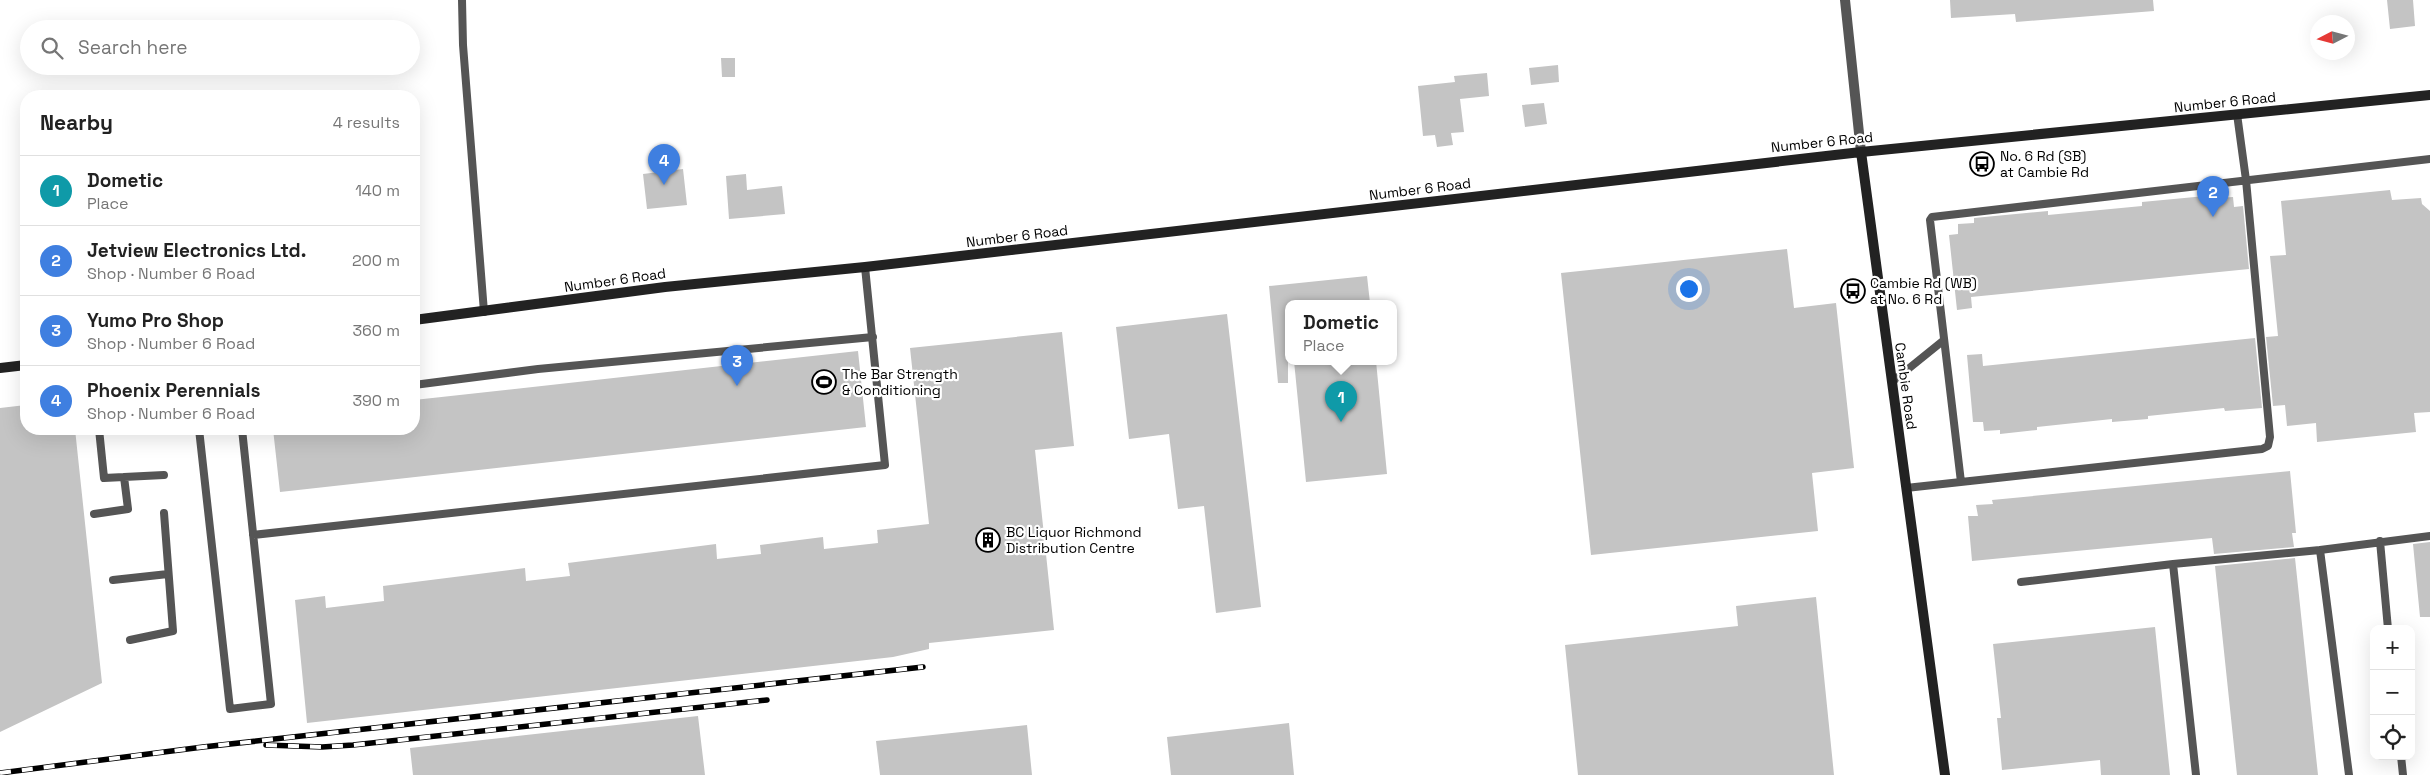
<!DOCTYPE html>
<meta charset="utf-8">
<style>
body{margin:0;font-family:"Space Grotesk",sans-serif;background:#f6f6f6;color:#222}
.controls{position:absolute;right:15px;bottom:15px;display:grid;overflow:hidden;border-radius:10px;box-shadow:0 5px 20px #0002}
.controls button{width:45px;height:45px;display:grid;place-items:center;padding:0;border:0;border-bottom:1px solid #e0e0e0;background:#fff;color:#222;font:25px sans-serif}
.compass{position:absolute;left:2310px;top:15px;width:45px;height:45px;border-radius:50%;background:#fff;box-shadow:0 5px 20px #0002;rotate:264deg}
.you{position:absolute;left:1688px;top:288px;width:18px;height:18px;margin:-12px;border:4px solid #fff;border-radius:50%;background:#1a73e8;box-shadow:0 0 0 8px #1a73e833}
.badge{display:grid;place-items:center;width:32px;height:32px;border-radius:50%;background:#b45309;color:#fff;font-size:16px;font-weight:700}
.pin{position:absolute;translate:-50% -41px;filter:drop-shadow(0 1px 2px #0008)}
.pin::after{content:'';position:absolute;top:26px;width:18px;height:15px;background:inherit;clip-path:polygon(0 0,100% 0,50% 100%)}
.popup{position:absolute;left:1285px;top:300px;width:112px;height:65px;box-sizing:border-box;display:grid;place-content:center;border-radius:10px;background:#fff;filter:drop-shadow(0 1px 4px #0005);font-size:16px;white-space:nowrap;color:#767676}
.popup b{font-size:19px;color:#222}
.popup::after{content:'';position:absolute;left:50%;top:100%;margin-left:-10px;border:10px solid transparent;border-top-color:#fff}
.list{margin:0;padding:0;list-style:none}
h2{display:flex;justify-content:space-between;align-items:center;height:65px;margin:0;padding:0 20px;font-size:21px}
h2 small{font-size:16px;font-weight:400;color:#767676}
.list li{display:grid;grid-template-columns:32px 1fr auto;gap:15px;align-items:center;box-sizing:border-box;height:70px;padding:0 20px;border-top:1px solid #e0e0e0}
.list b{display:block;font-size:19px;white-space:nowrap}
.list p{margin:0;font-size:16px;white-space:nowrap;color:#767676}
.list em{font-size:16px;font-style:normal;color:#767676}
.icon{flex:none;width:28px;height:28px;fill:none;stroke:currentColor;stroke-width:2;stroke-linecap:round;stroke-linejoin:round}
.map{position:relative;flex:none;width:2430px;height:775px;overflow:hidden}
.search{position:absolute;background:#fff;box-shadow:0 5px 20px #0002;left:20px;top:20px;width:400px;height:55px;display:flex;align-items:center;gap:12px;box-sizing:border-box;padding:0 18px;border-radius:28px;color:#767676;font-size:19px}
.panel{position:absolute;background:#fff;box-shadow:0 5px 20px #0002;left:20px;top:90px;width:400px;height:345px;border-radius:20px}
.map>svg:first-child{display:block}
.building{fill:#c4c4c4}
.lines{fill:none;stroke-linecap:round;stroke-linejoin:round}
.lane{stroke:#555;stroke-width:8}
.street{stroke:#555;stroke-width:10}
.secondary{stroke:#222;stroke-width:10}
.rail-casing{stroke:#000;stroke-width:5.5}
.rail{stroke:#fff;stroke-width:4;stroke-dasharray:11;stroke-linecap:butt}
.labels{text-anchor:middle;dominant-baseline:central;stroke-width:4.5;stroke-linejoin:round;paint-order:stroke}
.street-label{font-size:14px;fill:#000;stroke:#fff}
.poi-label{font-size:14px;fill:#000;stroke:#fff;text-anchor:start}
</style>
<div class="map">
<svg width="2430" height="775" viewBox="0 0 2430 775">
<rect width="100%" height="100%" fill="#fff"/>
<path class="building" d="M 1950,0 L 2153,0 L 2154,11 L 2016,22 L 2015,14 L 1951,18 Z
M 2387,0 L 2413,0 L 2415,26 L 2390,29 Z
M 721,58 L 735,58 L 735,77 L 722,77 Z
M 1558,65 L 1559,82 L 1531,85 L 1529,68 Z
M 1487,73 L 1489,96 L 1460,99 L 1464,132 L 1451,133 L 1453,145 L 1437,147 L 1435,135 L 1423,136 L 1418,86 L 1455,82 L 1454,76 Z
M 1544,103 L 1547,124 L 1525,127 L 1522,105 Z
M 683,169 L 687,205 L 647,209 L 643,174 Z
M 746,174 L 747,190 L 782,186 L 785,214 L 729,219 L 726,176 Z
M 2390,190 L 2392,200 L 2421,198 L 2422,204 L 2430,211 L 2430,412 L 2414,413 L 2416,432 L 2317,442 L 2316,423 L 2287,426 L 2285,405 L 2273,406 L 2266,337 L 2278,336 L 2270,256 L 2286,255 L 2281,201 Z
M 2216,195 L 2216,198 L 2233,197 L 2234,207 L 2243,206 L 2249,269 L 1971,297 L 1972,308 L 1957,310 L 1949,235 L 1958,234 L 1958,224 L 1974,223 L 1974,218 L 2048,211 L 2048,215 L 2142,206 L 2142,202 Z
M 1787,249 L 1794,308 L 1836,303 L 1854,468 L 1812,473 L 1818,531 L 1591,555 L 1561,273 Z
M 1367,276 L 1370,303 L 1288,303 L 1288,383 L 1278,383 L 1269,286 Z
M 1227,314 L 1261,607 L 1216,613 L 1204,506 L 1178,509 L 1169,434 L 1129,439 L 1116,327 Z
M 1062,332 L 1074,446 L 1035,450 L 1054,630 L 929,643 L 929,649 L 893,657 L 307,723 L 295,600 L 325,596 L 326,608 L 384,601 L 383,586 L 525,568 L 526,581 L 570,576 L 568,563 L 716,544 L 717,559 L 761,554 L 760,545 L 823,537 L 824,549 L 878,543 L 877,530 L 929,524 L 910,348 Z
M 2255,338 L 2262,408 L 2225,411 L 2224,408 L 2148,416 L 2148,419 L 2112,422 L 2112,419 L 2037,427 L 2037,430 L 2000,434 L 2000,430 L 1984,431 L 1983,422 L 1973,422 L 1967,355 L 1982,354 L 1983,366 Z
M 858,351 L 866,427 L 280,492 L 273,429 L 414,429 L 414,400 Z
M 1294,361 L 1376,361 L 1387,474 L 1306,482 Z
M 26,405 L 26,429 L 75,429 L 102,683 L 0,732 L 0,408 Z
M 2290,471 L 2296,533 L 2292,533 L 2294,547 L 2214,554 L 2212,538 L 1972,561 L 1968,516 L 1978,516 L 1976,505 L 1993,504 L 1992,500 Z
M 2430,542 L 2430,617 L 2420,617 L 2413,544 Z
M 2295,558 L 2318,775 L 2237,775 L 2215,566 Z
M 1816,597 L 1834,775 L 1578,775 L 1565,645 L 1738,626 L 1736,606 Z
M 2155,627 L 2170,775 L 2101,775 L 2100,760 L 2002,770 L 1997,718 L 2001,718 L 1993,644 Z
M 698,716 L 705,775 L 413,775 L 410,748 Z
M 1289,723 L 1294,775 L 1171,775 L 1167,737 Z
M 1027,725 L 1032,775 L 880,775 L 876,741 Z"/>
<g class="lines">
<path class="lane" d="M 462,0 L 463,45 L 484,312
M 1892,382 L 1944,340
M 414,385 L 538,369 L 873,337
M 99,429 L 104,478 L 164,475
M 203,429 L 199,429 L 230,709 L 271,704 L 242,429
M 1961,482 L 1930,220 L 1932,217 L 2430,159
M 1906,488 L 2262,449 L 2268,446 L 2270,437 L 2246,180 L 2237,114
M 94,514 L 128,509 L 124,477
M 253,535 L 885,465 L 865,267
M 2380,541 L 2388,629
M 2320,550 L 2430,536
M 113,580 L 168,574
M 2021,582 L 2173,564
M 130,640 L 173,631 L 164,513
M 2401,756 L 2403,775
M 2196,775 L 2173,564 L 2320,550 L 2349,775"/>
<path class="street" d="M 1845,0 L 1861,152"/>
<path class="secondary" d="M 1861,152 L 1945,775
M 414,320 L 665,287 L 865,267 L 1861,152 L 2430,95
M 0,368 L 26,365"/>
<g class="rail-casing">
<path id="rail" d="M 266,745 L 322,747 L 353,745 L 767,700
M 0,773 L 203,747 L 923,667"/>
</g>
<use href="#rail" class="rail"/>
</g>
<defs>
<g id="bus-ring" transform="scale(1.25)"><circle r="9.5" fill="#fff" stroke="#000" stroke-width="1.5"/><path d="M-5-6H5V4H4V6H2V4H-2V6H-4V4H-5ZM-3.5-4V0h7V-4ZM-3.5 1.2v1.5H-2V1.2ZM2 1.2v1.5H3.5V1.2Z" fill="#000"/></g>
<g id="stadium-ring" transform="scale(1.25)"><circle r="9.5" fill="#fff" stroke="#000" stroke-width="1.5"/><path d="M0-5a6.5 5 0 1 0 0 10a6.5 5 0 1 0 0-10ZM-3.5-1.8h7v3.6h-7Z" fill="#000"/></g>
<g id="building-ring" transform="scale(1.25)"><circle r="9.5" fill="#fff" stroke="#000" stroke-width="1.5"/><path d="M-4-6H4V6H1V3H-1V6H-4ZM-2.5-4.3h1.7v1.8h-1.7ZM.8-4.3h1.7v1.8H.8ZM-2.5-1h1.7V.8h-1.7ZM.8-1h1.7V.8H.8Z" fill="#000"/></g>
</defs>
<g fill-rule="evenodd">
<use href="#bus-ring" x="1982" y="164"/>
<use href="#bus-ring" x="1853" y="291"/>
<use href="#stadium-ring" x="824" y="382"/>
<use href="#building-ring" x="988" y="540"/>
</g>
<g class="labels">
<g class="street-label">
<text transform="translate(2225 102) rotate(-6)">Number 6 Road</text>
<text transform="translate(1822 142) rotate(-6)">Number 6 Road</text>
<text transform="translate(1420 189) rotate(-7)">Number 6 Road</text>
<text transform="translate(1017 236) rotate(-7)">Number 6 Road</text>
<text transform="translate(615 280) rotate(-8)">Number 6 Road</text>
<text transform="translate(1906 386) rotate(82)">Cambie Road</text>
</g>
<g class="poi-label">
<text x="2000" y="156">No. 6 Rd (SB)<tspan x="2000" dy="16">at Cambie Rd</tspan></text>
<text x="1870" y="283">Cambie Rd (WB)<tspan x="1870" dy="16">at No. 6 Rd</tspan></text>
<text x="842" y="374">The Bar Strength<tspan x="842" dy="16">&amp; Conditioning</tspan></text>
<text x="1006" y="532">BC Liquor Richmond<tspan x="1006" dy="16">Distribution Centre</tspan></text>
</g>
</g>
</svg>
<div class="controls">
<button>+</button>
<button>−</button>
<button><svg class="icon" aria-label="locate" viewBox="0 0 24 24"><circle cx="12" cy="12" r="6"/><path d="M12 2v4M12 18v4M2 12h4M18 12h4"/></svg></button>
</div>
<svg class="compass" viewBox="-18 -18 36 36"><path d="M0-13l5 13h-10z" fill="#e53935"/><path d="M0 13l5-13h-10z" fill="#767676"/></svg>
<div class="you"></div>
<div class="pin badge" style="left:1341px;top:422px;background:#0f9aa8">1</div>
<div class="popup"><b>Dometic</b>Place</div>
<div class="pin badge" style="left:2213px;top:217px;background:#3f7fe0">2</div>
<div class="pin badge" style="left:737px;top:386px;background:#3f7fe0">3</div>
<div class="pin badge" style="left:664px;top:185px;background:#3f7fe0">4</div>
<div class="search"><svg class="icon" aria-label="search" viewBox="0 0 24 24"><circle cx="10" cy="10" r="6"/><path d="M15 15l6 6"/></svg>Search here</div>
<section class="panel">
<h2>Nearby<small>4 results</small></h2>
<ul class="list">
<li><span class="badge" style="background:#0f9aa8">1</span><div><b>Dometic</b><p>Place</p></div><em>140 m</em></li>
<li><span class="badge" style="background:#3f7fe0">2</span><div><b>Jetview Electronics Ltd.</b><p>Shop · Number 6 Road</p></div><em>200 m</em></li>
<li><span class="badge" style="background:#3f7fe0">3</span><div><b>Yumo Pro Shop</b><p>Shop · Number 6 Road</p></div><em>360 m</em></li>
<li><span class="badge" style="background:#3f7fe0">4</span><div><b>Phoenix Perennials</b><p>Shop · Number 6 Road</p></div><em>390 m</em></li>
</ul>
</section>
</div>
